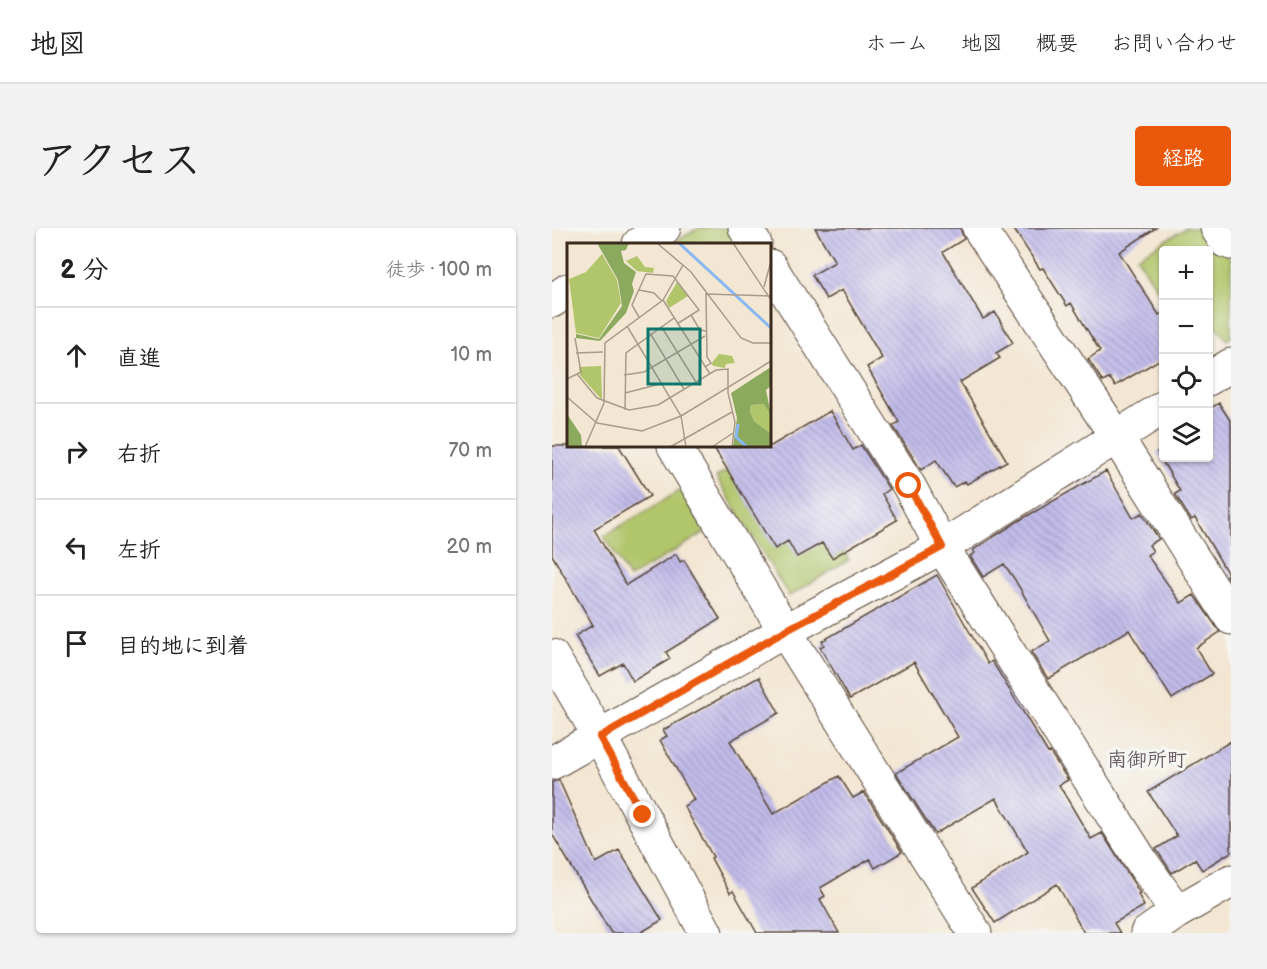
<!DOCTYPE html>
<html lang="ja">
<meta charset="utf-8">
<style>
body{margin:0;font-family:"Balsamiq Sans","Klee One",sans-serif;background:#f2f2f2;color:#222}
.controls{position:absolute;right:18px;top:18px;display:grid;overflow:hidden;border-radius:6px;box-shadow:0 2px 4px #0004}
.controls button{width:54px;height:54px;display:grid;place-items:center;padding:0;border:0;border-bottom:2px solid #e0e0e0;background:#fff;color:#222;font:30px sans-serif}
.stop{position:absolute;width:18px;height:18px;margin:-14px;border:4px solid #ea580c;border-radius:50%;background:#fff}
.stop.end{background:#ea580c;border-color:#fff;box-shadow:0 2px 6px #0008}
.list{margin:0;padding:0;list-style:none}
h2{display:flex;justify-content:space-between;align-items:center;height:78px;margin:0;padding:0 24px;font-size:26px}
h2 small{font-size:20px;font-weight:400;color:#767676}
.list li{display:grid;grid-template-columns:39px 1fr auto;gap:18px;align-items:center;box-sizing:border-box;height:96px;padding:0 24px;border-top:2px solid #e0e0e0}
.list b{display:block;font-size:22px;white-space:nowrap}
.list em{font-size:20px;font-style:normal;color:#767676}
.icon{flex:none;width:33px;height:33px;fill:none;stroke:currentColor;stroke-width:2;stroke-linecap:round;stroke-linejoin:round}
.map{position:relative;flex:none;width:679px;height:705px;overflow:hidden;border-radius:6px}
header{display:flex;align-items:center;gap:36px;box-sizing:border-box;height:84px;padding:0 30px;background:#fff;border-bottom:2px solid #e0e0e0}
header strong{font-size:28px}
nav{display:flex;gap:33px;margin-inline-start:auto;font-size:21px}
.intro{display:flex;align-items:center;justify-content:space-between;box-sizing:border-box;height:144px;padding:0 36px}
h1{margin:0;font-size:42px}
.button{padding:15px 27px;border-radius:6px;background:#ea580c;color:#fff;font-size:21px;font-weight:700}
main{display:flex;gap:36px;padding:0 36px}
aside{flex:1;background:#fff;border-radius:6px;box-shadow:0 2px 4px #0004}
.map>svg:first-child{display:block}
.garden{fill:#b1c56a;stroke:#767844;stroke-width:1.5}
.building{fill:url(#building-back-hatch)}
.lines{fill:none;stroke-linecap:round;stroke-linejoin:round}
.minor-casing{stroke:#574639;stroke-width:35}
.minor{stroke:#fff;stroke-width:33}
.route{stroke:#ea580c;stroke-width:8}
.labels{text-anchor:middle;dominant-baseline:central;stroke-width:6;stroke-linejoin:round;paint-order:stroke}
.quarter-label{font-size:20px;font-weight:bold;fill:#6a5d66;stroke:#f6f6f2}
.inset-river{fill:none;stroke:#88b8f3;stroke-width:3}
.inset-road{fill:none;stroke:#a99b8a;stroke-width:1.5}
.view{fill:#0f766e;fill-opacity:0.15;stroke:#0f766e;stroke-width:3}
.inset-edge{fill:none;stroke:#3b2a1e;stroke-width:3}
</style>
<header>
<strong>地図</strong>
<nav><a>ホーム</a><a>地図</a><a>概要</a><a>お問い合わせ</a></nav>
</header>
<div class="intro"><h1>アクセス</h1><a class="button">経路</a></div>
<main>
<aside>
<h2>2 分<small>徒歩 · 100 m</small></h2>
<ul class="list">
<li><svg class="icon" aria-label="ahead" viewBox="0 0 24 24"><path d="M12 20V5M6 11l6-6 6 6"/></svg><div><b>直進</b></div><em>10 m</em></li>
<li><svg class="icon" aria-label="right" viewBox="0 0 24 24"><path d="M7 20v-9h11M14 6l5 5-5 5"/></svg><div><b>右折</b></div><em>70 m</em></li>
<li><svg class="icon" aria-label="left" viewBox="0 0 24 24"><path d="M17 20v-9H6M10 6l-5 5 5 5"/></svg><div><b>左折</b></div><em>20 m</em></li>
<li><svg class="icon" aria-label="arrive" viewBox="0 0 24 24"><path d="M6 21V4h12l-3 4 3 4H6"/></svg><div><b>目的地に到着</b></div></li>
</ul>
</aside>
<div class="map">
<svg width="679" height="705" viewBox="0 0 679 705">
<defs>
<pattern id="building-back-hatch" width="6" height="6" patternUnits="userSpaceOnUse" patternTransform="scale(1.5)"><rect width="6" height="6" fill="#c2bceb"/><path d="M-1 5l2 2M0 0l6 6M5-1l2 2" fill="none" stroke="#9f99be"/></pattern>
</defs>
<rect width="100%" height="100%" fill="#f6f6f2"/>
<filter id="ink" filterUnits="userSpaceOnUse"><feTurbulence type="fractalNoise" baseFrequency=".0167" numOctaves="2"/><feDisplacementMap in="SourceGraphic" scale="12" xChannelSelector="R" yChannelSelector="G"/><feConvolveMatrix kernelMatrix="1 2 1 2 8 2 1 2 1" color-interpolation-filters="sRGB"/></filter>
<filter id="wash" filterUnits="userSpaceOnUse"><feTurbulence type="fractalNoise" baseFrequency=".008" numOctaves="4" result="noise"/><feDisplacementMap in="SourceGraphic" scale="24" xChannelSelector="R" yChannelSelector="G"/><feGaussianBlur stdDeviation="1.35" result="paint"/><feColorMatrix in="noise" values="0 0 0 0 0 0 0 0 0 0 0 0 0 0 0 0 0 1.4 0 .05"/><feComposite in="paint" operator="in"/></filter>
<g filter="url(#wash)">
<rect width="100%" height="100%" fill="#f3e6d2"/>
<path class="garden" d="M 146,0 L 186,0 L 197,16 L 120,16 Z
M 634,0 L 652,0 L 679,31 L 679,109 L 675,112 L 657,88 L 656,22 L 612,22 L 611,71 L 585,29 Z
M 227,214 L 297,332 L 237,368 L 164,249 Z
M 129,262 L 154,304 L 77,350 L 52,308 Z"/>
<g id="blocks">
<path class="building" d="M 263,0 L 408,0 L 412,11 L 391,24 L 431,91 L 443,84 L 461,115 L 444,125 L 448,130 L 408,154 L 455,233 L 415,256 L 413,253 L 402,259 L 384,232 L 369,242 L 341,198 L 347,194 L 315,139 L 330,130 L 290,62 L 274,71 L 260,47 L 283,34 Z
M 461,0 L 604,0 L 567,24 L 607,87 L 610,85 L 612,87 L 612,129 L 563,158 L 558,150 L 551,154 L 536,131 L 548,123 L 519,75 L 515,78 L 491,40 L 488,41 Z
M 667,175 L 679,194 L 679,355 L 674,347 L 676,346 L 643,290 L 639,292 L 623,266 L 628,263 L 605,224 L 612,220 L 612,230 L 657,230 L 657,181 Z
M 278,183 L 301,222 L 309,217 L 337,261 L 330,266 L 345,292 L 280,330 L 270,315 L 245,329 L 236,313 L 223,321 L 161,218 L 219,218 Z
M 0,218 L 67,218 L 98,268 L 42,301 L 74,357 L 124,326 L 128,334 L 132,332 L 168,391 L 114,424 L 118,431 L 81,453 L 71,435 L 48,448 L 23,408 L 41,397 L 0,327 Z
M 554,243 L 581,290 L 590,285 L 607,311 L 597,317 L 601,323 L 595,327 L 629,375 L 642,367 L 668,404 L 644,420 L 660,446 L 620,471 L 577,402 L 496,451 L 479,424 L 498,413 L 463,352 L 452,336 L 431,349 L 418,328 L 423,325 L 421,322 L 468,292 Z
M 385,347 L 436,436 L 440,433 L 496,525 L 498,524 L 516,552 L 507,557 L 539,611 L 550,605 L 588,665 L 586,666 L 592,678 L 562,695 L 568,705 L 532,705 L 505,656 L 443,695 L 420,660 L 476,624 L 444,570 L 383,606 L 344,545 L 406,509 L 362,434 L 298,471 L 268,419 L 272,417 L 270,413 Z
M 207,449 L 227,485 L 178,513 L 221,586 L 287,548 L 301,570 L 312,564 L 350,624 L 323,640 L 318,631 L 268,660 L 273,668 L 268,671 L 287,705 L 205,705 L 181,663 L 178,665 L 159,630 L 161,629 L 132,578 L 142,572 L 108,512 L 115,508 L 111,502 Z
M 679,513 L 679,624 L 650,642 L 643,631 L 620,645 L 604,621 L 625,608 L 596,564 Z
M 7,552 L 44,635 L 67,622 L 110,692 L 88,705 L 59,705 L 0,606 L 0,554 Z"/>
</g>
</g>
<g filter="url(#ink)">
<use href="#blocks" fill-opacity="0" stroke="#574639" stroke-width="1.5"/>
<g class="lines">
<g class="minor-casing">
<path id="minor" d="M 193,0 L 203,16
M 427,0 L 564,208 L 679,390
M 665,0 L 673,13 L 679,15
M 87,16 L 112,0
M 218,38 L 357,258 L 390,319 L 592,637 L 625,684
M 0,73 L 16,62
M 656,151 L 679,137
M 122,218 L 233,403 L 423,705
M 0,428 L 48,509 L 154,705
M 0,535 L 233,403 L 390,319 L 612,179
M 595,705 L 625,684 L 679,653"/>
</g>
<use href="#minor" class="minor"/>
</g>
</g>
<g class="lines" filter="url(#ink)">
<path class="route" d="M 91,587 L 48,509 L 233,403 L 390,319 L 357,258"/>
</g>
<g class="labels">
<g class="quarter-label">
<text x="595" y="532">南御所町</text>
</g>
</g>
<g transform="translate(15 15)">
<rect width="204" height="204" fill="#f3e6d2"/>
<path d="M 198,161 L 204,172 L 204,191 L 187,178 L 183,168 L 184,162 Z" fill="#b1c56a"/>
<path d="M 30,0 L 62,0 L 59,7 L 54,8 L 57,20 L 69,29 L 65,41 L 67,48 L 59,70 L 33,98 L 9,95 L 9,91 L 32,96 L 55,63 L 51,37 ZM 204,124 L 204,143 L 199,147 L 204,172 L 197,161 L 184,162 L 183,168 L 187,178 L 204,191 L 204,204 L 166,204 L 170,175 L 164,150 ZM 0,171 L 14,192 L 15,204 L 0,204 Z" fill="#8caa5e"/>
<path d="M 110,39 L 121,53 L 102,65 L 99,58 ZM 34,123 L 35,155 L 34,156 L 13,132 L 12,124 Z" fill="#b1c56a"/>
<path d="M 35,11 L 50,37 L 54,60 L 32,95 L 9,90 L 2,36 L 19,29 ZM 70,13 L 78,24 L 87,25 L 86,30 L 70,28 L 59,18 ZM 152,111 L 165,113 L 168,120 L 159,121 L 158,125 L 147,123 L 144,121 Z" fill="#b1c56a"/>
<path class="inset-river" d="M 112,0 L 204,85M 171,181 L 169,194 L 180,204"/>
<path class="inset-road" d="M 90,0 L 124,29 L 174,95 L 186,100 L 204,100M 166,0 L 204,57M 197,44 L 204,18M 72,47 L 87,50 L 95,58M 96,57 L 143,131M 124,72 L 133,87 L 139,88M 72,74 L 65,62 L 79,31 L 106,33 L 132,67 L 110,81M 60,83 L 114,173 L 119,204M 94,83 L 129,139M 83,90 L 117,146M 9,110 L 36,109M 138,124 L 144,120 L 140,114 L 139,51 L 204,53M 10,131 L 30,155 L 62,167 L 91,162 L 149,127 L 161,126 L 161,150 L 168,179 L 165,204M 57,132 L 77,129 L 138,93M 0,136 L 14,129 L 8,95M 58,150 L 93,141M 0,154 L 30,180 L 75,188 L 114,173 L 204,118M 58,167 L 59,110 L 107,75M 18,204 L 37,160 L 38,100 L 96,57 L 116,22M 103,204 L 165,169M 145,204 L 166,190"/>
<path class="view" d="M 81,86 L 133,86 L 133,141 L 81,141 Z"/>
<rect width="204" height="204" class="inset-edge"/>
</g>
</svg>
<div class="controls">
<button>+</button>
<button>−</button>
<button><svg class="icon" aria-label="locate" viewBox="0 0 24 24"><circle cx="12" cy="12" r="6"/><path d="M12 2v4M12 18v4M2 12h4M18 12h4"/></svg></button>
<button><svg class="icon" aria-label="layers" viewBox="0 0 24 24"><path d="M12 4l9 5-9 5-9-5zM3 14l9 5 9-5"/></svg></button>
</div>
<div class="stop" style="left:357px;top:258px"></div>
<div class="stop end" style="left:91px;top:587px"></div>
</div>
</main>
